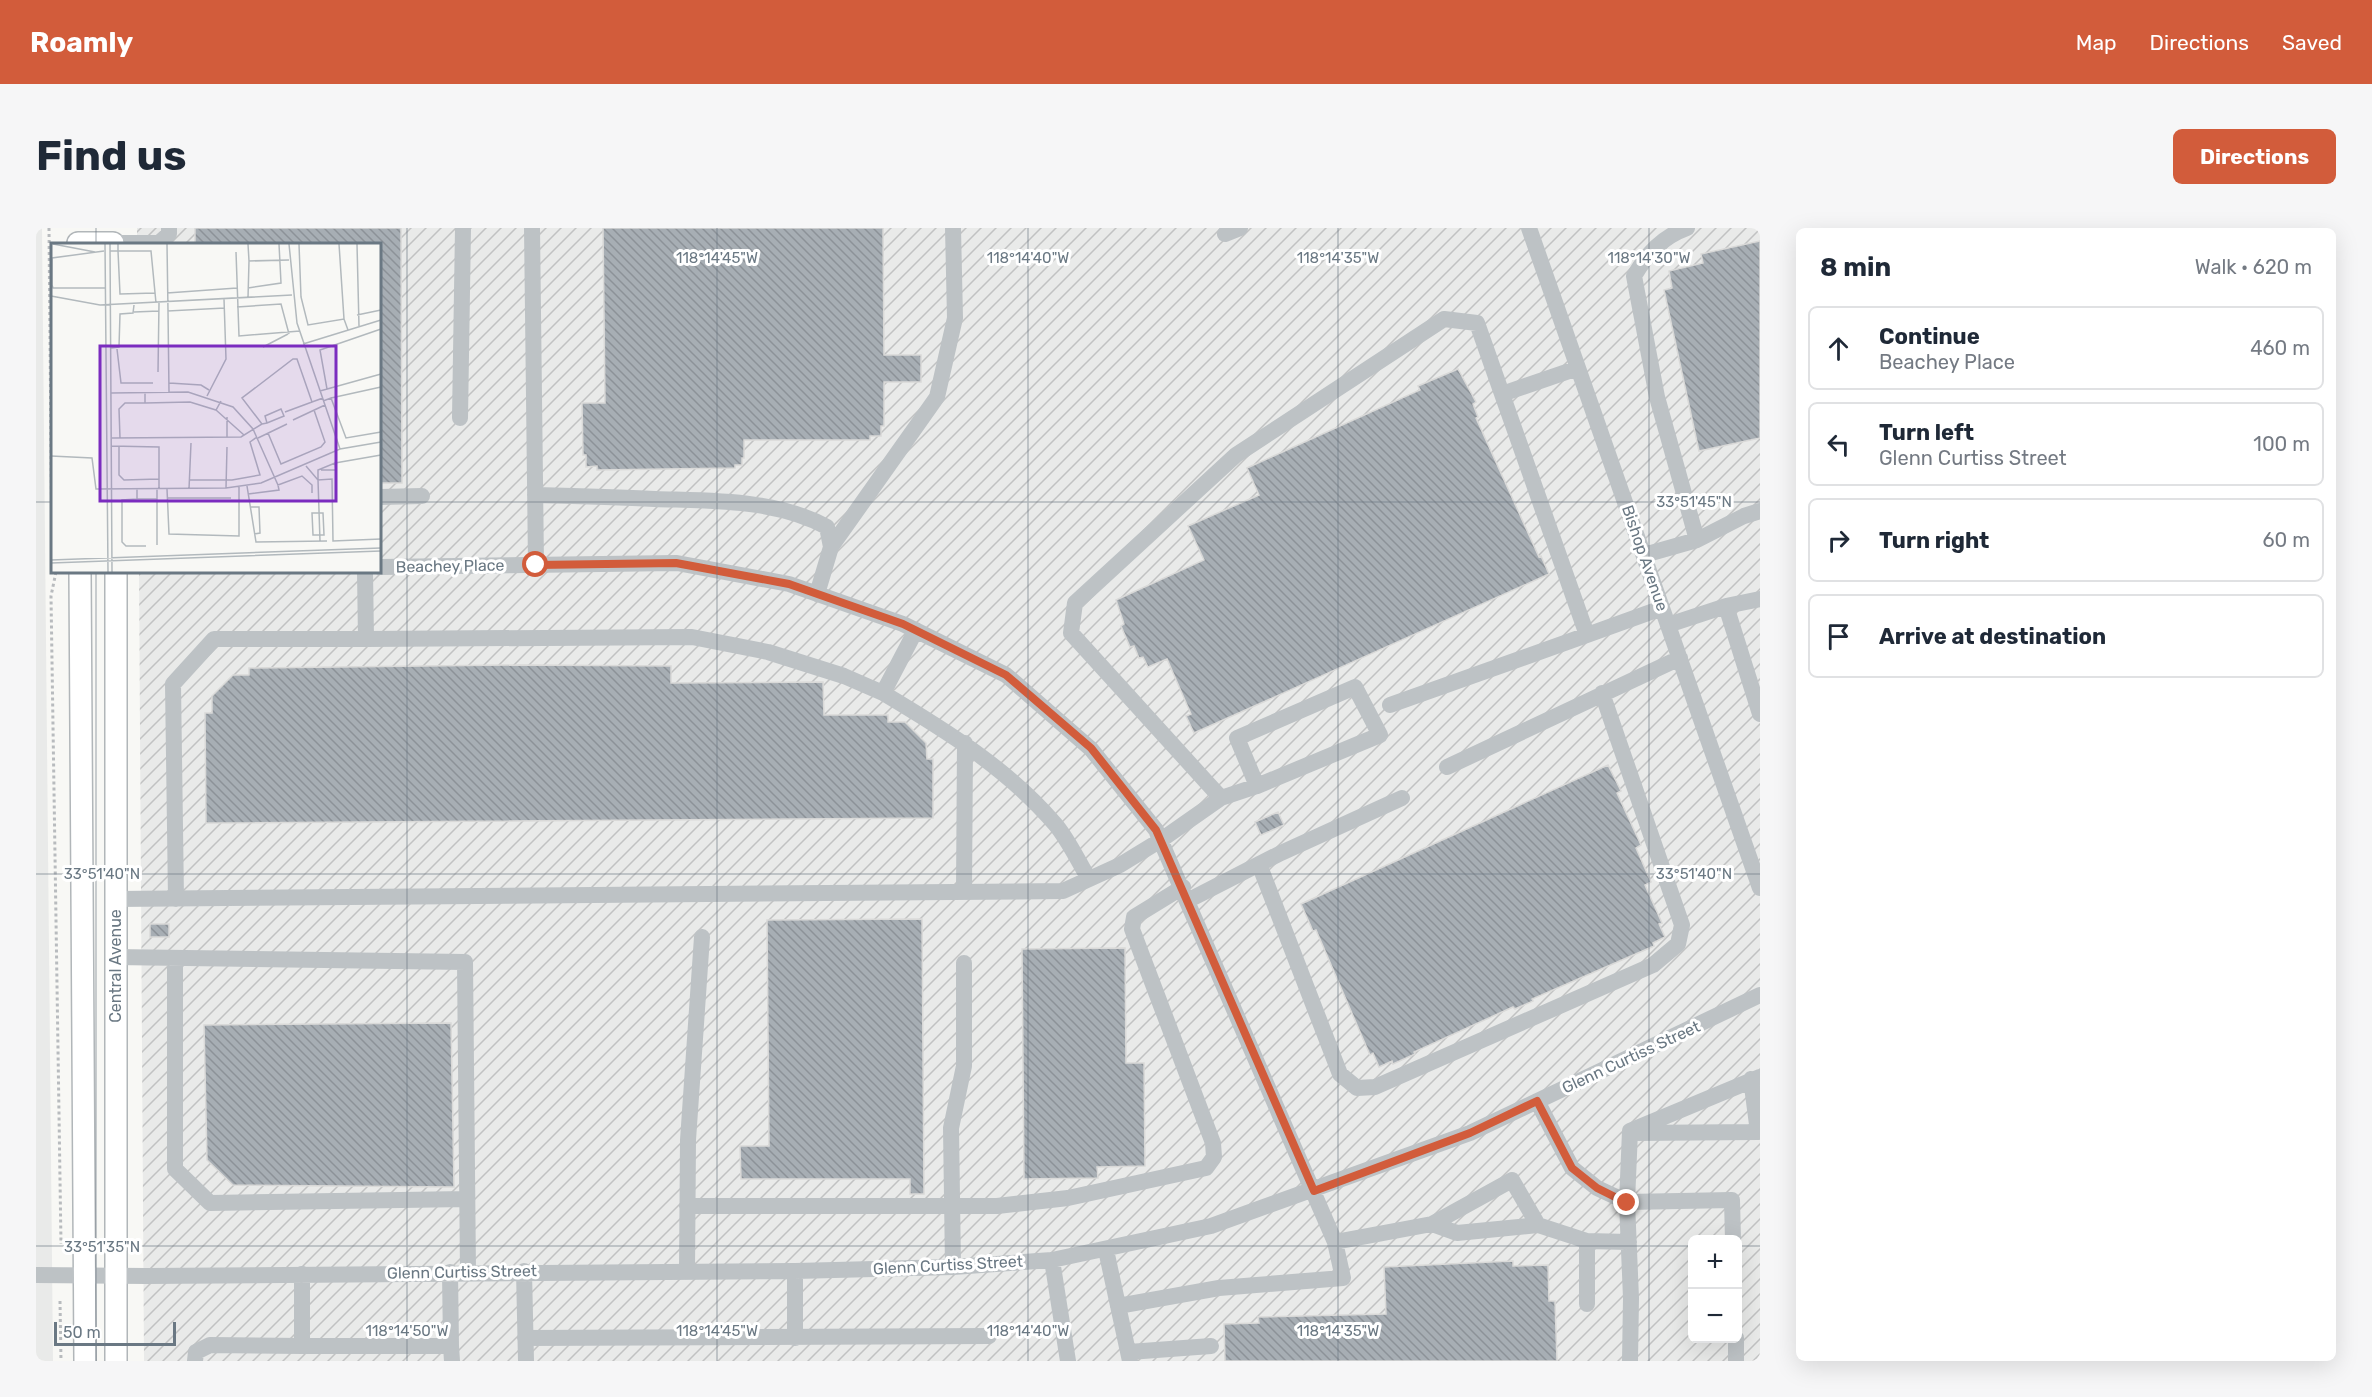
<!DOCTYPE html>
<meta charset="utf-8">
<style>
body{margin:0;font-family:Rubik,sans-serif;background:#f6f6f7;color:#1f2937}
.controls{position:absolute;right:18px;bottom:18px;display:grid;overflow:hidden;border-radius:9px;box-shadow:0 6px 24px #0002}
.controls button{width:54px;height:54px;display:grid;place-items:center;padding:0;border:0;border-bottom:2px solid #e0e1e3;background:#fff;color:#1f2937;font:30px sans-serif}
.scale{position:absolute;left:18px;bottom:15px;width:122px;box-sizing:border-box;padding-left:6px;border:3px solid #6a7883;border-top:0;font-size:16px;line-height:21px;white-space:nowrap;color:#6a7883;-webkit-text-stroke:4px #fff;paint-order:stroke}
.stop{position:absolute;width:18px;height:18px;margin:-14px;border:4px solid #d25c3b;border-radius:50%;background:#fff}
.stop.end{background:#d25c3b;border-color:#fff;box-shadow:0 2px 6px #0008}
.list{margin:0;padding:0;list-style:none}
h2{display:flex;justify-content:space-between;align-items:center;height:78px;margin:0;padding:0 24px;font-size:26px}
h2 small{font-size:20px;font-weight:400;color:#747a83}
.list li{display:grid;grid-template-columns:39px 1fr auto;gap:18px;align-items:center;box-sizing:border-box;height:84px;margin:0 12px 12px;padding:0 12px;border:2px solid #e0e1e3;border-radius:9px}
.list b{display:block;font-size:22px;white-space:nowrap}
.list p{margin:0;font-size:20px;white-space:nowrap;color:#747a83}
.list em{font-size:20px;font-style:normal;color:#747a83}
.icon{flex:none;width:33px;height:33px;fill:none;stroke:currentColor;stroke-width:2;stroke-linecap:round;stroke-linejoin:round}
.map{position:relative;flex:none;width:1724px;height:1133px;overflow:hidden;border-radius:9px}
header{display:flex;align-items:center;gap:36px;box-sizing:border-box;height:84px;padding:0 30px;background:#d25c3b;color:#fff}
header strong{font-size:28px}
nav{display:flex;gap:33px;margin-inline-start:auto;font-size:21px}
.intro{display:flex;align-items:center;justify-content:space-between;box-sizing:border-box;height:144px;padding:0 36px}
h1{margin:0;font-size:42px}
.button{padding:15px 27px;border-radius:9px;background:#d25c3b;color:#fff;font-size:21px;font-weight:700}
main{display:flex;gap:36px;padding:0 36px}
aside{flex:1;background:#fff;border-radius:9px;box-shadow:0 6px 24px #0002}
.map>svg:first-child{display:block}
.built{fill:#e9eae9}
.industrial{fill:url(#industrial-furrows);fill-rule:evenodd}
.building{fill:url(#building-back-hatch);stroke:#d9d9d8;stroke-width:1.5}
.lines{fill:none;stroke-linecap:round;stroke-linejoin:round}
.major-casing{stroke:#b1b6b9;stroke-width:24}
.path{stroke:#b8bbbe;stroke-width:3;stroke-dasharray:3 3;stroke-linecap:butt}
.minor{stroke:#bdc2c5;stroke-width:16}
.major{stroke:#fff;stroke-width:21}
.route{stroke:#d25c3b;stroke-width:8}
.ticks{fill:none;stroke:#6a7883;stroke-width:1.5;stroke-opacity:0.45}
.labels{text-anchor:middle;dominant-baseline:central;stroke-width:6;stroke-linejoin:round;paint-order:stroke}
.street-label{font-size:16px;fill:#6a7883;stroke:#fff}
.inset-road{fill:none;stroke:#b2b9bd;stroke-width:1.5}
.view{fill:#7b2cbf;fill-opacity:0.15;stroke:#7b2cbf;stroke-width:3}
.inset-edge{fill:none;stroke:#6a7883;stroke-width:3}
.ticks-label{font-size:15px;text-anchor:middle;fill:#6a7883;stroke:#fff;stroke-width:6;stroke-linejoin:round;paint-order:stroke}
</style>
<header>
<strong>Roamly</strong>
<nav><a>Map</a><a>Directions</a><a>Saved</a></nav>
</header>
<div class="intro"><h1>Find us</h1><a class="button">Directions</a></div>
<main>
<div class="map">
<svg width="1724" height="1133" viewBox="0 0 1724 1133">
<defs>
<pattern id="industrial-furrows" width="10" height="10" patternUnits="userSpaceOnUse" patternTransform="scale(1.5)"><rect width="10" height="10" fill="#e9eae9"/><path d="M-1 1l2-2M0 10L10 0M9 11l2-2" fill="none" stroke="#c1c2c2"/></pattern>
<pattern id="building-back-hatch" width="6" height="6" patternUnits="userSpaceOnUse" patternTransform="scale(1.5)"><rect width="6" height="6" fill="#a7aeb4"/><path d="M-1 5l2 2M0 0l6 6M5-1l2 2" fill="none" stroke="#8c9298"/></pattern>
</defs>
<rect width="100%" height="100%" fill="#f8f8f5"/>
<path class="built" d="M 0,0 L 6,0 L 17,1133 L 0,1133 Z"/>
<path class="industrial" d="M 101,0 L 1724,0 L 1724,1133 L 108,1133 L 103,344 L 344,344 L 344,16 L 101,16 ZM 1656,1012 L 1702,1012 L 1702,1110 L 1656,1110 Z"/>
<path class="building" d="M 159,0 L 365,0 L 366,255 L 344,255 L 344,16 L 159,16 Z
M 567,0 L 847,0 L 848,127 L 885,127 L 885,154 L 848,154 L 848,198 L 845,198 L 845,208 L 834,208 L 834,212 L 708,212 L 708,230 L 706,230 L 706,237 L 699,237 L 699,240 L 561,242 L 561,238 L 550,239 L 550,227 L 547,227 L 546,175 L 569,175 Z
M 1724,13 L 1724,210 L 1663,223 L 1628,62 L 1636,60 L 1633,43 L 1667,35 L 1665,26 Z
M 1422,141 L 1440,174 L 1437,176 L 1442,189 L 1440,190 L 1503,329 L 1505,328 L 1513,346 L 1158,505 L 1150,488 L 1155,486 L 1131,431 L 1112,439 L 1107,429 L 1103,430 L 1098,418 L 1094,419 L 1085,398 L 1088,396 L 1080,372 L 1168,332 L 1152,298 L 1223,267 L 1211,240 L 1384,162 L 1382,158 Z
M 484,437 L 635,438 L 635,455 L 787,454 L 788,487 L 852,487 L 852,494 L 869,494 L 890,515 L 891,531 L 897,531 L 897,590 L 170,595 L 169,485 L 176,485 L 176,468 L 197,447 L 213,447 L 213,440 Z
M 1572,537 L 1585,563 L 1581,565 L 1605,617 L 1600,620 L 1615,654 L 1609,657 L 1626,695 L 1623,696 L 1629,709 L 1617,715 L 1618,718 L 1496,771 L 1497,773 L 1479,781 L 1477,779 L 1378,824 L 1379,826 L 1357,836 L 1356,833 L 1343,839 L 1337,825 L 1334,827 L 1280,702 L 1277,703 L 1265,676 Z
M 1242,584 L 1248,597 L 1225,607 L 1219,594 Z
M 886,691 L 888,966 L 874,966 L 874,951 L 705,951 L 704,918 L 733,918 L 731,692 Z
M 114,696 L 133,696 L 133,709 L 114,709 Z
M 1089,720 L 1090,835 L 1108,835 L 1109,938 L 1061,939 L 1062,950 L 988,951 L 986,721 Z
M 415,795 L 418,959 L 197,957 L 171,932 L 168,797 Z
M 1477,1033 L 1477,1038 L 1512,1037 L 1513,1073 L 1519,1073 L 1521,1133 L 1189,1133 L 1188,1096 L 1223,1095 L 1222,1089 L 1350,1086 L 1348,1039 Z"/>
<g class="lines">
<g class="major-casing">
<path id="major" d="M 42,15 L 77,15
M 44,344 L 49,1133
M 80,1133 L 80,344"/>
</g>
<path class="path" d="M 13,0 L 16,327
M 20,344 L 15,368 L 25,1016
M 24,1073 L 25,1133"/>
<path class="minor" d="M 496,0 L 500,337
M 1493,0 L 1724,660
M 1651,0 C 1626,9 1611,26 1598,48 L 1621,169 L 1661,312
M 1189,6 L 1204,0
M 77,15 L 123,15 L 133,6 L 133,0
M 1466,166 L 1542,140
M 424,190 L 427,0
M 499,267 C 539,268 579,269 619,271 C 676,273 740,271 791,299 L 795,319
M 344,269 L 386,268
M 1608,327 L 1661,312 L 1708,288 L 1724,283
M 344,339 L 641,335 L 753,356 L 867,396 L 970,447 L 1055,521 L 1120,602 L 1299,1014 L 1396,996 L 1476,952 L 1502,997 L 1551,1013 L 1551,1076
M 781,366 L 795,319 L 901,169 L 919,90 L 917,0
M 1690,378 L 1724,371
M 1632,397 L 1690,378 L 1724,486
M 330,411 L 656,409 L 732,424 L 808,448 L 847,465 L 880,402
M 847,465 C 909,502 971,540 1019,596 C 1032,611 1042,633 1053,651
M 1354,477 L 1551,407
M 1411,539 L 1644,430
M 1185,570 L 1221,558 L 1344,507 L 1319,459 L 1201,510 L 1221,558
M 1223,636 L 1304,846 L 1321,860 L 1339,859 L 1617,737 L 1642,716 L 1646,697 L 1566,465
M 928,664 L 929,515
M 79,671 L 1027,663 L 1084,637 L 1125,612 L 1185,570 L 1035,405 L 1039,375 L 1200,227 L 1408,91 L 1441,95 L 1551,407 L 1626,380
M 140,671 L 137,456 L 178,411 L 330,411 L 329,344
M 1153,672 L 1245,625 L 1366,570
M 79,729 L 429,734 L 432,1044
M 139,730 L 139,941 L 174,975 L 430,971
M 1501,873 L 1536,940 L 1561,960 L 1591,974 L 1595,1070 L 1594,1133
M 1597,905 L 1722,904 L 1715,851
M 651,978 L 961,978 L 1032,970 L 1170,940 L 1178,929 L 1177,915 L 1096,701 L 1098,689 L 1147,659
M 1396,996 L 1421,1005 L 1502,997
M 1697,1012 L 1696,972 L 1591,974 L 1594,903 L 1724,849
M 1551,1013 L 1593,1014
M 1070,1022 L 1094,1133
M 1016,1032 L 1032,1133
M 917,1039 L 915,900 L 928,838 L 928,735
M 488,1043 L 490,1133
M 651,1043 L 652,912 L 666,709
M 759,1043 L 759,1110
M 266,1046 L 266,1118 L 415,1118 L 414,1044
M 0,1047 L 110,1048 L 759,1043 L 917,1039 L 1016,1032 L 1175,998 L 1434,905 L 1724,767
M 1082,1078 L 1183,1060 L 1307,1050 L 1299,1014
M 489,1110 L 953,1108
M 1700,1110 L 1700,1133
M 415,1118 L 416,1133
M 1093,1124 L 1175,1118
M 159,1133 L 160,1124 L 174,1117 L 266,1118"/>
<use href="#major" class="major"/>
</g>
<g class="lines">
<path class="route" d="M 500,337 L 640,335 L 753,356 L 867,396 L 970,447 L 1055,520 L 1120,602 L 1278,963 L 1434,905 L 1501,873 L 1536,940 L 1561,960 L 1591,975"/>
</g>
<path class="ticks" d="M 60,0 L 60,16M 371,0 L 371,1133M 681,0 L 681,1133M 992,0 L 992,1133M 1302,0 L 1302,1133M 1613,0 L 1613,1133M 0,274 L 16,274M 344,274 L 1724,274M 60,344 L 60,1133M 0,646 L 1724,646M 0,1018 L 1656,1018M 1702,1018 L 1724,1018"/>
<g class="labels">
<g class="street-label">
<text transform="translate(1609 330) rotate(71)">Bishop Avenue</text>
<text transform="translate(414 338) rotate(-1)">Beachey Place</text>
<text transform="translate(79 738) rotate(-90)">Central Avenue</text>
<text transform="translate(1595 829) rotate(-25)">Glenn Curtiss Street</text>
<text transform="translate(912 1037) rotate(-3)">Glenn Curtiss Street</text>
<text transform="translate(426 1044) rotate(-1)">Glenn Curtiss Street</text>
</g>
</g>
<g transform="translate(15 15)">
<rect width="330" height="330" fill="#f8f8f5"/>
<path class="inset-road" d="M 2,1 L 44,9M 54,1 L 57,329M 59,1 L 61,329M 67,1 L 67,8 L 100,8 L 105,60M 116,1 L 117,68 L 174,65M 197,1 L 198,18 L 238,17M 238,1 L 246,80 L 289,206M 248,1 L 250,54 L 257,82 L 293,76 L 297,87M 288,1 L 293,76M 306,1 L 308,83M 53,8 L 1,15 L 1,42 L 2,45 L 55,45M 59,8 L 67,8 L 69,51 L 104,50M 185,9 L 188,93 L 249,88M 197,45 L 230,40 L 228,1M 116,50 L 186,45M 0,53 L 49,62 L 241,52M 197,55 L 198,18M 186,64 L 230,61 L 238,91M 117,68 L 118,149M 83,69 L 108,68M 306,72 L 330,67M 252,101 L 330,77M 212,104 L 237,91M 60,105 L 68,104 L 69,71 L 82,70 L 83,62M 66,106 L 70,140 L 102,140M 107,129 L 108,60M 118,140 L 150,142 L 158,147M 276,146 L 269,107 L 330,86M 269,148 L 330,131M 60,150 L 137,149 L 182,164 L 202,186 L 227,242 L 251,233 L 261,242 L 261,250M 156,153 L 175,116 L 173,56M 280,155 L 330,144M 272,158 L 280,155 L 295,195 L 330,189M 94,160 L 139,159 L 165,167 L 170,158M 165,167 L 193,192M 234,169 L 261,159M 242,177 L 274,162M 211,181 L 216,180 L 233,173 L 230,166 L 214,173 L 216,180M 217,190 L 230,221 L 270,204 L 274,199 L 263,167M 176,194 L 176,174M 61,195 L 190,194 L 211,181 L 191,155 L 242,116 L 246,116 L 261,159 L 272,155M 69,195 L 68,166 L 74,160 L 94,160 L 94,150M 207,195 L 236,181M 60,203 L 108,204 L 108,246M 68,203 L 68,232 L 73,237 L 108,236M 330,212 L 284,220 L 267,227 L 267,237 L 281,236 L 282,298 L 330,296M 0,213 L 41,215 L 45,246 L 175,245 L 210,240 L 289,206 L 330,199M 255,223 L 267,237 L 269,298M 270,227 L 285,227 L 284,220M 138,237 L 181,237 L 209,232 L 199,199 L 206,194M 196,243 L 205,299 L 276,298M 175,245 L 176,204M 86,246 L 86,256 L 106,256 L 106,246M 116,246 L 118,291 L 188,293 L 188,244M 138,246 L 140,200M 197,251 L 228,247 L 227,242M 116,255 L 180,255M 86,256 L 71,257 L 71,299 L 75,303 L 95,303M 200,264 L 208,264 L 209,290 L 203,291M 261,270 L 272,270 L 273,292 L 262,292 ZM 106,302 L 106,256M 0,317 L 330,305M 0,320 L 330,308"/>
<path class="view" d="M 49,103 L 285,103 L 285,258 L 49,258 Z"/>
<rect width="330" height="330" class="inset-edge"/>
</g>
<g class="ticks-label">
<text x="681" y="35">118°14'45"W</text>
<text x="992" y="35">118°14'40"W</text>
<text x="1302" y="35">118°14'35"W</text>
<text x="1613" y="35">118°14'30"W</text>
<text x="1658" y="279">33°51'45"N</text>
<text x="66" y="651">33°51'40"N</text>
<text x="1658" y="651">33°51'40"N</text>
<text x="66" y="1024">33°51'35"N</text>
<text x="371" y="1108">118°14'50"W</text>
<text x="681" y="1108">118°14'45"W</text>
<text x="992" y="1108">118°14'40"W</text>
<text x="1302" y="1108">118°14'35"W</text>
</g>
</svg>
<div class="controls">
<button>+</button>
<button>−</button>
</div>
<div class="scale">50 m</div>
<div class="stop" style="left:500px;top:337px"></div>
<div class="stop end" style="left:1591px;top:975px"></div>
</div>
<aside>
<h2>8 min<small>Walk · 620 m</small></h2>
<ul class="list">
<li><svg class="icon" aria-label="ahead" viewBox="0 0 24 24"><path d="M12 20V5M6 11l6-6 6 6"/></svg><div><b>Continue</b><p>Beachey Place</p></div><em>460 m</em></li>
<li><svg class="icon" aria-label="left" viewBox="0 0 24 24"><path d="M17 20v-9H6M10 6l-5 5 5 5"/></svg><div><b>Turn left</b><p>Glenn Curtiss Street</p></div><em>100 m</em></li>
<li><svg class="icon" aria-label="right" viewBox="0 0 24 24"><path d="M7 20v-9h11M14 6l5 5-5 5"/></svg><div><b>Turn right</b></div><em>60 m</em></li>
<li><svg class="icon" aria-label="arrive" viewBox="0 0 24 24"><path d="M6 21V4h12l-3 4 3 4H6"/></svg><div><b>Arrive at destination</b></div></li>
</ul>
</aside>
</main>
